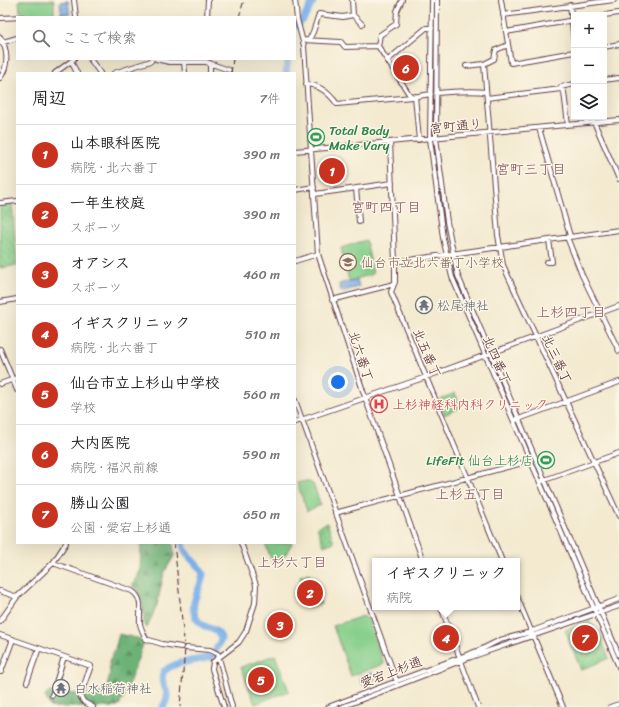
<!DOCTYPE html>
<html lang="ja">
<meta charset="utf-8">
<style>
body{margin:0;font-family:Sriracha,"Klee One",sans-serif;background:#f6f6f6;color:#202124}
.controls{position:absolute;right:12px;top:12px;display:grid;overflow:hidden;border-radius:0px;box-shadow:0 4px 16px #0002}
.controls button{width:36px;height:36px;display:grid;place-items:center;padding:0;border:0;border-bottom:1px solid #e0e0e0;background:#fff;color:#202124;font:20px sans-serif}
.you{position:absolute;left:338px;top:382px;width:14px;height:14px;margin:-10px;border:3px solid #fff;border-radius:50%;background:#1a73e8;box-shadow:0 0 0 6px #1a73e833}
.badge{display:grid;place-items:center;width:26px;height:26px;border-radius:50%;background:#c8321e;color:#fff;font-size:13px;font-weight:700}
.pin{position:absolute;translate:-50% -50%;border:2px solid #fff;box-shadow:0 1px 4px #0006}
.popup{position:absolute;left:372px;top:558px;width:148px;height:52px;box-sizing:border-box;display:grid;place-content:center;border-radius:0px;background:#fff;filter:drop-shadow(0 1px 3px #0005);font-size:13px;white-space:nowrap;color:#757577}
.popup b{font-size:15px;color:#202124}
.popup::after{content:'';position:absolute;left:50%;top:100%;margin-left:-8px;border:8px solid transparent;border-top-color:#fff}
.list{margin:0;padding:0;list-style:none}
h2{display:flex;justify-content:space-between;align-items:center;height:52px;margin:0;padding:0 16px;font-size:17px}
h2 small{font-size:13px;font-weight:400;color:#757577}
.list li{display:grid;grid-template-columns:26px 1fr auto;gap:12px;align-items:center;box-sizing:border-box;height:60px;padding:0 16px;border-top:1px solid #e0e0e0}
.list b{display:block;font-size:15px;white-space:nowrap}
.list p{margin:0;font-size:13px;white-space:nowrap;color:#757577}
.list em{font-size:13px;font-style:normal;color:#757577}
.icon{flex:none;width:22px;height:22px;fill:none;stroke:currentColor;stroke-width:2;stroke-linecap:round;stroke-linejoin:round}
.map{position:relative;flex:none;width:619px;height:707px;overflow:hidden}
.search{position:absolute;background:#fff;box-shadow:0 4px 16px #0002;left:16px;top:16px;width:280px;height:44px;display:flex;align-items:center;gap:10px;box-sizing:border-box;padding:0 14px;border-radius:0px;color:#757577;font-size:15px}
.panel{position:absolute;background:#fff;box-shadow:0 4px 16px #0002;left:16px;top:72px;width:280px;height:472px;border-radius:0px}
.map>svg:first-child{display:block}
.grass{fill:#86cf8b;stroke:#68775b}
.forest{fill:url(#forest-firs);stroke:#5b6851}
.park{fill:url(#park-dots);stroke:#68775b}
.water{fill:url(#water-rules);stroke:#62688a}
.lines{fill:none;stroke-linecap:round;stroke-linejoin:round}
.stream{stroke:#7bb0e9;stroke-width:1}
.river{stroke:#7bb0e9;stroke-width:7}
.minor-casing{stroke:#633d44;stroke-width:6}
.minor{stroke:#fff;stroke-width:4}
.rail{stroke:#4a1f2b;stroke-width:1;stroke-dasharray:6 3;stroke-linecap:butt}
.labels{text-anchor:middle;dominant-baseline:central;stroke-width:3;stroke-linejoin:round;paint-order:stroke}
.street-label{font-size:13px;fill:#4a1f2b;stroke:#fcf5e5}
.leisure-label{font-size:13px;fill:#27864d;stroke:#fcf5e5;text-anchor:start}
.education-label{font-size:13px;fill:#785e54;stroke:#fcf5e5;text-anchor:start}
.worship-label{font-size:13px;fill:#5b616d;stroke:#fcf5e5;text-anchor:start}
.health-label{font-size:13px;fill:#be3a42;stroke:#fcf5e5;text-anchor:start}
.neighbourhood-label{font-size:14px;fill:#805160;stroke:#fcf5e5}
</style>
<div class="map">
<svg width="619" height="707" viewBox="0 0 619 707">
<defs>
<pattern id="forest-firs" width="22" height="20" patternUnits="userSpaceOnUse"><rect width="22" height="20" fill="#6cb277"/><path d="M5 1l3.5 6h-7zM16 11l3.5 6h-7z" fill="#5b9062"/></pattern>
<pattern id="park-dots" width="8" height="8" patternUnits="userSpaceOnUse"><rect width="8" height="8" fill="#86cf8b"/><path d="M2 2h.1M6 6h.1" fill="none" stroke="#75b178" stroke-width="1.8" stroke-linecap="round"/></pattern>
<pattern id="water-rules" width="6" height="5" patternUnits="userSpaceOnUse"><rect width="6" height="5" fill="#7bb0e9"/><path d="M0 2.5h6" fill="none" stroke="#678fbd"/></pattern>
</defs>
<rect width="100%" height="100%" fill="#fcf5e5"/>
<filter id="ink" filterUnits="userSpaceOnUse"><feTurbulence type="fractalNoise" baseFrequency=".025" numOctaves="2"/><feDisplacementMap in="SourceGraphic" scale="8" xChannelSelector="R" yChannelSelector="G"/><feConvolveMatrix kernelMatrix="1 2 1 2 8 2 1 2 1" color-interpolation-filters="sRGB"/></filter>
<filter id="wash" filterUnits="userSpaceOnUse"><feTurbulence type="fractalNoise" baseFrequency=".012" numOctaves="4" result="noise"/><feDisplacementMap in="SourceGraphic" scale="16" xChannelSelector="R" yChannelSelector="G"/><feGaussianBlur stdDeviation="0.9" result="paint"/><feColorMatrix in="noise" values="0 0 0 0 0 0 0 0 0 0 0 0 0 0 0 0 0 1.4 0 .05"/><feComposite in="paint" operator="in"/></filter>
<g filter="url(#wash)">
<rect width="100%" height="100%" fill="#f3ead0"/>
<path class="grass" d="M 19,0 L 54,0 L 54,17 L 20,12 Z
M 366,240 L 373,274 L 349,281 L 341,248 Z
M 306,481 L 313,484 L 321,505 L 307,511 L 297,483 Z
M 265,543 L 292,543 L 284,557 L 272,562 Z
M 309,573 L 321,604 L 308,608 L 299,583 L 302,582 L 300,576 Z
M 363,616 L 368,619 L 384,664 L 351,676 L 333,626 Z
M 285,617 L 289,628 L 274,634 L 270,623 Z
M 275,655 L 289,691 L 255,704 L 241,667 Z"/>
<path class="forest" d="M 141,543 L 173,543 L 174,556 L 164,573 L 157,605 L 147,628 L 144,626 C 143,611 144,597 132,586 L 140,571 Z
M 119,634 L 141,639 L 144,642 L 124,697 L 118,707 L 50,707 L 45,696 L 49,692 L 97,695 L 106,689 L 110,675 L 109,661 L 115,649 Z"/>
<path class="park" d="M 12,204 L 17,265 L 0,268 L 0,205 Z
M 455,393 L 461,407 L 444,415 L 438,400 Z
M 327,523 L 334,542 L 324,546 L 317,527 Z
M 589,621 L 594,626 L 594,629 L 597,630 L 609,658 L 581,670 L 565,630 Z"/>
<path class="water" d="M 68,1 L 70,14 L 61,15 L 60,2 Z
M 357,279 L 359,287 L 341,292 L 339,284 Z
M 372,672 L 375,680 L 362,685 L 359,677 Z"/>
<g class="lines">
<path class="stream" d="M 214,655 L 215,657"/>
<path class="river" d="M 295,26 L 303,20 L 314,0
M 286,73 L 288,59
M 163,707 C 165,703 168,699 167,694 C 166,685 159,681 164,671 C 181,658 195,664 214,655 C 215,648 220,645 221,638 C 218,628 205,629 199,622 C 185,605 202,589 203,574 C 198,562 184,557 183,543"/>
</g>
</g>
<g filter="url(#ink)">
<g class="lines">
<g class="minor-casing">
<path id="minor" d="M 74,0 L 76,17
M 295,0 L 297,19 L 304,46 L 318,254 L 366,400 L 423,561
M 352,0 L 353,15
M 432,0 L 430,139 L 443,238 L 452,277 L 619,667
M 437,0 L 436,138 L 447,222 L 458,276 L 619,655
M 501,0 L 511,63 L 574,52
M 570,5 L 574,42
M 503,15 L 614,0
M 604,15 L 619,13
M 207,17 L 208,0
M 0,18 L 23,17
M 506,32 L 574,20
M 0,37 C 8,49 9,66 0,78
M 303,40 L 341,42 L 345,47 L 378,46 L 409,94 L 413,97 L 431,94
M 309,40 L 313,32 L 319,14 L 343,17 L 353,15 L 362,24
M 0,43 L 17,38
M 508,45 L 496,50 L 494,59 L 484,64 L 498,235 L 503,265 L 619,516
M 378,46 L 380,35 L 396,24 L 397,11 L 402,0
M 604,47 L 619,44
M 90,59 L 100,73
M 156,59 L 169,62 L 206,62 L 229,70
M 388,60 L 426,28 L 432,28
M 71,61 L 77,73
M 184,62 L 185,73
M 210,63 L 210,73
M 466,66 L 484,64
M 55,73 L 74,59
M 114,73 L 151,61 L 152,59
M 604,80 L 619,78
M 306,84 C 320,85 330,94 337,104 L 412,97
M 561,89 L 561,87 L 574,84
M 436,93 C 453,92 469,90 486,92
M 415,96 L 419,140
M 487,98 L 561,89 L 564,92 L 568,125
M 585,117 L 587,123
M 594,122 L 619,179
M 539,128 L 570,236
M 390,142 L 395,262 L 395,282 L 391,292 L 502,561
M 295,151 L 619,120
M 356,188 L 359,222
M 295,190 L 314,187
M 315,194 L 392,183
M 0,203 L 17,201
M 567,237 L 582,275 L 619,351
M 295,261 L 318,254
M 395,262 L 619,230
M 547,262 L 552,262 L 549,240
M 332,300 L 394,284
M 0,302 L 17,299
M 0,349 L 17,390
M 0,384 L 17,378
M 295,400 L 398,685
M 516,420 L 619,382
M 295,422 L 426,377 L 619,306
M 542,481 L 619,453
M 335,513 L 530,461
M 53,563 L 132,591 C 144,599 139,611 140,624 C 141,629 144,634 146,639 L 162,644 L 181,647
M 0,591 L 17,597
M 517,597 L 563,707
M 441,607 L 478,707
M 0,621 L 17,597 L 53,563 L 66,543
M 0,635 L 91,666 L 80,696 L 84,702 L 93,707
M 186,648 L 210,650 L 218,654 L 232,707
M 1,672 L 13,639
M 27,682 L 39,648
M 52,695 L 64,657
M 224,707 L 212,669 L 213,662 L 239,642 L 246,631 L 255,603 L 256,585 L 241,543
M 328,707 L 482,649 L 500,640 L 527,633 L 619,599
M 342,707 L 471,657 L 619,606
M 610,707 L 619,704"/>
</g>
<use href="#minor" class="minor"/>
<path class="rail" d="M 239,17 L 244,0
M 231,73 L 233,59
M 174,543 L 185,649 L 180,707"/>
</g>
</g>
<defs>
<g id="stadium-ring" transform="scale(0.9)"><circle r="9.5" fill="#fcf5e5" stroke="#2e9e5b" stroke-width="1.5"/><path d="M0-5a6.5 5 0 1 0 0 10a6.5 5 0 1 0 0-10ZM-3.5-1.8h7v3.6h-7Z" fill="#2e9e5b"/></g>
<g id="school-ring" transform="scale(0.9)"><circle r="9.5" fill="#fcf5e5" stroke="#8d6e63" stroke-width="1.5"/><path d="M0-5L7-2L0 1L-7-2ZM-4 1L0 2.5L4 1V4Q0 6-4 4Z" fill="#8d6e63"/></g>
<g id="temple-ring" transform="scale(0.9)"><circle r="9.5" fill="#fcf5e5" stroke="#6b7280" stroke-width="1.5"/><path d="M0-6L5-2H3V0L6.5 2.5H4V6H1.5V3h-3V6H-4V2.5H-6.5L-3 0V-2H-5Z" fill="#6b7280"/></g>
<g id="hospital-ring" transform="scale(0.9)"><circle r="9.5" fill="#fcf5e5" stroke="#e0444e" stroke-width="1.5"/><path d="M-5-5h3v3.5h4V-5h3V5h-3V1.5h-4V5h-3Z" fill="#e0444e"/></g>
</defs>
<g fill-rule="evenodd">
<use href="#stadium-ring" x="316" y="137"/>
<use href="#school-ring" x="348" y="262"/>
<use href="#temple-ring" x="424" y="305"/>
<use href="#hospital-ring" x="379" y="404"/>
<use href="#stadium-ring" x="546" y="460"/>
<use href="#temple-ring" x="61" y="688"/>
</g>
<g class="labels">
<g class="street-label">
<text transform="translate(456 126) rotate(-6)">宮町通り</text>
<text transform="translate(427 353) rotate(67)">北五番丁</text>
<text transform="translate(361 356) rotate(72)">北六番丁</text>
<text transform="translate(557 359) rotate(65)">北三番丁</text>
<text transform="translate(497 360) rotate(67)">北四番丁</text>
<text transform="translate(391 672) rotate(-21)">愛宕上杉通</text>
</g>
<g class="leisure-label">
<text x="329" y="130">Total Body<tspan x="329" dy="15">Make Vary</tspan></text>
<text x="533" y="460" text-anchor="end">LifeFit 仙台上杉店</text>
</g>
<g class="education-label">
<text x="361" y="262">仙台市立北六番丁小学校</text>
</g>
<g class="worship-label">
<text x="437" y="305">松尾神社</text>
<text x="74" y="688">白水稲荷神社</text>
</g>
<g class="health-label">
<text x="392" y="404">上杉神経科内科クリニック</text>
</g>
<g class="neighbourhood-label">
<text x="531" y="169">宮町三丁目</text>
<text x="386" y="207">宮町四丁目</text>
<text x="571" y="312">上杉四丁目</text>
<text x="470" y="494">上杉五丁目</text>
<text x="292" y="562">上杉六丁目</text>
</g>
</g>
</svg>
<div class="controls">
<button>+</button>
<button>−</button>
<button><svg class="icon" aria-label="layers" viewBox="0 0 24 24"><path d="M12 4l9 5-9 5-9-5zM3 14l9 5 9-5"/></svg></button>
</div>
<div class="you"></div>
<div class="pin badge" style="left:332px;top:171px">1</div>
<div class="pin badge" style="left:310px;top:593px">2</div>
<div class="pin badge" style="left:280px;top:625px">3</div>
<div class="pin badge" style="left:446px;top:638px">4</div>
<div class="popup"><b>イギスクリニック</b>病院</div>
<div class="pin badge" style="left:261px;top:680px">5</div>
<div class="pin badge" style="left:406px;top:68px">6</div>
<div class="pin badge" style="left:585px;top:638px">7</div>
<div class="search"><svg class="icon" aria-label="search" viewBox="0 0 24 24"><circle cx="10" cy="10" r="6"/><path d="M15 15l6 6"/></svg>ここで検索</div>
<section class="panel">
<h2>周辺<small>7件</small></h2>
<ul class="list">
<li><span class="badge">1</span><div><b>山本眼科医院</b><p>病院 · 北六番丁</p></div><em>390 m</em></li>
<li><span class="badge">2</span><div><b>一年生校庭</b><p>スポーツ</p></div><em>390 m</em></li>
<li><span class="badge">3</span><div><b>オアシス</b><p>スポーツ</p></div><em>460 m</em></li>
<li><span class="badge">4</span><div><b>イギスクリニック</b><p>病院 · 北六番丁</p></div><em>510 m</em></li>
<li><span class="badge">5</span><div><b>仙台市立上杉山中学校</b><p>学校</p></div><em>560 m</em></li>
<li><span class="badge">6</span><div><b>大内医院</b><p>病院 · 福沢前線</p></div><em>590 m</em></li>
<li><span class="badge">7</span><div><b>勝山公園</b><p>公園 · 愛宕上杉通</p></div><em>650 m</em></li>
</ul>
</section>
</div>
